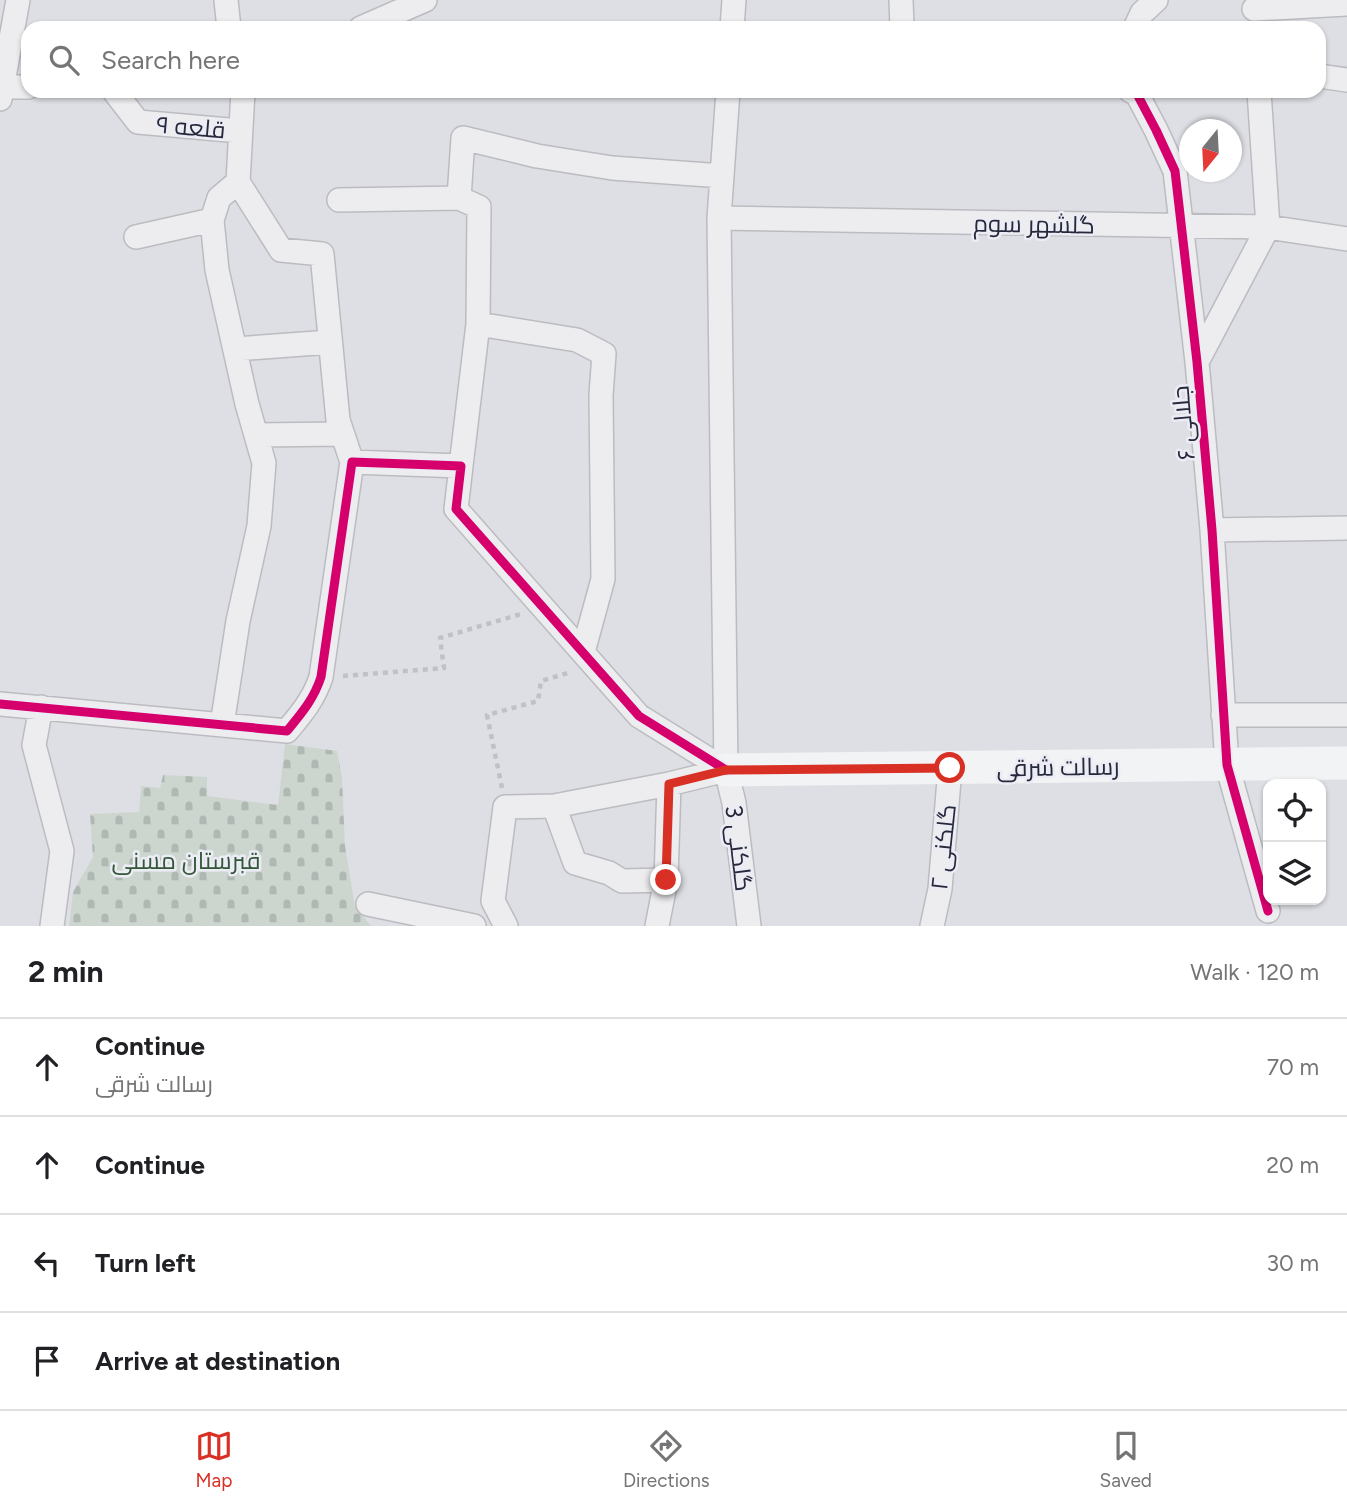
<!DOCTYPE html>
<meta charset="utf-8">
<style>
body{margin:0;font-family:Figtree,Cairo,sans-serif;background:#f2f2f2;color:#202124}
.controls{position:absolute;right:21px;bottom:21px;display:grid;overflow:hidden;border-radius:14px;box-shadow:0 2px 5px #0004}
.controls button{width:63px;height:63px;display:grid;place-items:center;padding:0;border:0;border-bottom:2px solid #e0e0e0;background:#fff;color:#202124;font:35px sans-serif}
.compass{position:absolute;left:1179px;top:119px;width:63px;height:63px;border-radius:50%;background:#fff;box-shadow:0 2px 5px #0004;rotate:198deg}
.stop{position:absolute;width:21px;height:21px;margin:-16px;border:5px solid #d93025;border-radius:50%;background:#fff}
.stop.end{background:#d93025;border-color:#fff;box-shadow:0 2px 7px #0008}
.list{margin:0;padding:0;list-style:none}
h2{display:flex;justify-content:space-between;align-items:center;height:91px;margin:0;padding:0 28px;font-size:30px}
h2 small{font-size:23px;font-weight:400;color:#757577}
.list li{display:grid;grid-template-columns:46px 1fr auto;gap:21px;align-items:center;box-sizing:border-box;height:98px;padding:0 28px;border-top:2px solid #e0e0e0}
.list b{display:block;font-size:26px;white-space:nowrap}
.list p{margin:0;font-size:23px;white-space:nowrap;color:#757577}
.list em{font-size:23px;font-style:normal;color:#757577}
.icon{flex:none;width:38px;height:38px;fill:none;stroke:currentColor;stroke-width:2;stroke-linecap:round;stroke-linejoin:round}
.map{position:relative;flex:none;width:1347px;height:926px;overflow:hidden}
.search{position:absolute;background:#fff;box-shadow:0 2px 5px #0004;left:21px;right:21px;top:21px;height:77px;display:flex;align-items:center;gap:18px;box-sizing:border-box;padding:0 24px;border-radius:21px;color:#757577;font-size:26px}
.sheet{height:483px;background:#fff}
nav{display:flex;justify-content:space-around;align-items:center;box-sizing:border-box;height:98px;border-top:2px solid #e0e0e0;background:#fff;font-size:19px;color:#757577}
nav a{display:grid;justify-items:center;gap:4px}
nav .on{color:#d93025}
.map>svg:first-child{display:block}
.cemetery{fill:url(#cemetery-stones)}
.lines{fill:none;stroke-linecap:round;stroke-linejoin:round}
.minor-casing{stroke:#bbbcc0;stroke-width:26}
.path{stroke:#c0c0c6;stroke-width:4.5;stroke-dasharray:5 5;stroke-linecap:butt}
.minor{stroke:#ededf0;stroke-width:23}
.secondary{stroke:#f2f3f4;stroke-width:33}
.cycleway-casing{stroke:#ebecf4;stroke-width:13}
.cycleway{stroke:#d6006c;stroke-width:9}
.route{stroke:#d93025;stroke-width:9}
.labels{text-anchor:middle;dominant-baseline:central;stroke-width:5;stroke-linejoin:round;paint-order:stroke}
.street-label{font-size:24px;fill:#26283b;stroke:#ebecf4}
.park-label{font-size:24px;fill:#345638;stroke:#ebecf4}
</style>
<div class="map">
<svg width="1347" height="926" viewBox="0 0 1347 926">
<defs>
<pattern id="cemetery-stones" width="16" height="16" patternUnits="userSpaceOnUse" patternTransform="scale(1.75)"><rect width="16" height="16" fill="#ccd6cf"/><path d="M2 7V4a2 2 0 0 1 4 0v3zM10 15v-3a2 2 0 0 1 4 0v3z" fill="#afb8b3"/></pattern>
</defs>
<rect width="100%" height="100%" fill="#dedfe4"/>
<path class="cemetery" d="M 285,744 L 337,751 L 342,778 L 345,846 L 355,907 L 371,926 L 69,926 L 73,892 L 93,857 L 90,814 L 139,812 L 141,786 L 160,788 L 163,775 L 207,777 L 207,796 L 278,805 Z"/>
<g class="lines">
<g class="minor-casing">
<path id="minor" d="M 226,0 L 229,28
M 901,0 L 902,28
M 1254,9 L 1347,4
M 361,28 L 425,0
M 732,28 L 734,0
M 1135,28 L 1142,13 L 1156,0
M 1319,76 L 1347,80
M 1,87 L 28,87
M 114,91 L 138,122 L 240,131
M 243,91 L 238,182 L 281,250 L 322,254 L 338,420 L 352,462
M 728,91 L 719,218 L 726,770 L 734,803 L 749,926
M 1131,91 L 1137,94 L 1156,130 L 1175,171 L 1197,362 L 1212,530 L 1227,765 L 1268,911
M 0,99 L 18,0
M 339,200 L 459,198
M 719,218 L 1268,227 L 1347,239
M 136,237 L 212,220
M 478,324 L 577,340 L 604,354 L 601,395 L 603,579 L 583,652
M 235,349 L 330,342
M 1197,362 L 1268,227 L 1259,91
M 256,435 L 342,434
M 461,466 L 478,324 L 479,207 L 459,198 L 463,138 L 537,156 L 612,168 L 722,176
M 1212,530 L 1347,528
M 0,704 L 287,731 C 301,714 314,699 321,677 L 352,462 L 461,466 L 456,509 L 639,716 L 726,770
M 41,707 L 34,745 L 62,851 L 52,926
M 1223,715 L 1347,715
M 222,725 L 238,621 L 259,526 L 264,463 L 247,404 L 217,270 L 212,220 L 219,198 L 238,182
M 554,806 L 575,863 L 609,873 L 622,881 L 666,880
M 368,904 L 474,926
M 506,926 L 493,901 L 505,807 L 554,806 L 669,784 L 726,770
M 657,926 L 666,880 L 669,784
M 932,926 L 940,889 L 950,768"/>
</g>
<path class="path" d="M 343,676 L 444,668 L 440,638 L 521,614
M 502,788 L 487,715 L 538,701 L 541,681 L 571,672"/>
<use href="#minor" class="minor"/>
<path class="secondary" d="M 726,770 L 1347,763"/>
<g class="cycleway-casing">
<path id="cycleway" d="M 1131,91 L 1137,94 L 1156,130 L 1175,171 L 1197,362 L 1212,530 L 1227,765 L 1268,911
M 0,704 L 287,731 C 301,714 314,699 321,677 L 352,462 L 461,466 L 456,509 L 639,716 L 726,770"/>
</g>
<use href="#cycleway" class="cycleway"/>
</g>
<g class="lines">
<path class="route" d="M 666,880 L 669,784 L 726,770 L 950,768"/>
</g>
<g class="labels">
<g class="street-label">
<text transform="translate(191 127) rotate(5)">قلعه ۹</text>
<text transform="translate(1034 224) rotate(1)">گلشهر سوم</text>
<text transform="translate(1183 423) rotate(-95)">جلالی ۶</text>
<text transform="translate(1058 767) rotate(-1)">رسالت شرقی</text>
<text transform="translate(943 847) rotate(-84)">گلکنی ۲</text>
<text transform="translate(739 848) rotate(83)">گلکنی 3</text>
</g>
<g class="park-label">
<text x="186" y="860">قبرستان مسنی</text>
</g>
</g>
</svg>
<div class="controls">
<button><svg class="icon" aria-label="locate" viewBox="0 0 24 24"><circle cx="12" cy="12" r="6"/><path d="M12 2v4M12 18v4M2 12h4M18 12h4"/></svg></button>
<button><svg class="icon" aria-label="layers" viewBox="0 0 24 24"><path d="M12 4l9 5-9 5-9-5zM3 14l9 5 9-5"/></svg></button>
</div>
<svg class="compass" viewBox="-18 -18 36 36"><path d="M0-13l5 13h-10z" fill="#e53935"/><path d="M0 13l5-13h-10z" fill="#757577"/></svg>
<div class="stop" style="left:950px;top:768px"></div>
<div class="stop end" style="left:666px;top:880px"></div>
<div class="search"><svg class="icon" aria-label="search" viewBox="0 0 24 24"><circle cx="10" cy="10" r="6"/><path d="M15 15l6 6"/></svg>Search here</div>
</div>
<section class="sheet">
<h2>2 min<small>Walk · 120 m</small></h2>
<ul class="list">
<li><svg class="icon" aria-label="ahead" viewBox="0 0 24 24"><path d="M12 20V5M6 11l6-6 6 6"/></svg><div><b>Continue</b><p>رسالت شرقی</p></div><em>70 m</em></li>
<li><svg class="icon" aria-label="ahead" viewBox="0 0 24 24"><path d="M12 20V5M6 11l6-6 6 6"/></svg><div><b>Continue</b></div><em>20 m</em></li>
<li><svg class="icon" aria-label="left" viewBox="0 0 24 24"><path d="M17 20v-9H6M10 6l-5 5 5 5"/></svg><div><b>Turn left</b></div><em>30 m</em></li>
<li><svg class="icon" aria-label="arrive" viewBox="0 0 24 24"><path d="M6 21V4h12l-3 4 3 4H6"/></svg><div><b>Arrive at destination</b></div></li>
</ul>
</section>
<nav>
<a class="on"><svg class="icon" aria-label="map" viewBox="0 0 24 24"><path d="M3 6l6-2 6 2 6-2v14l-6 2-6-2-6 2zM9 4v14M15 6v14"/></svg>Map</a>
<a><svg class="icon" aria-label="directions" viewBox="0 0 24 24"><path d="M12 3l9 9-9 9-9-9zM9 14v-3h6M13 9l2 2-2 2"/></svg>Directions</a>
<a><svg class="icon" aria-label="saved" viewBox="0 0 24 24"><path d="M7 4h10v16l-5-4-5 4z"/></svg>Saved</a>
</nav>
